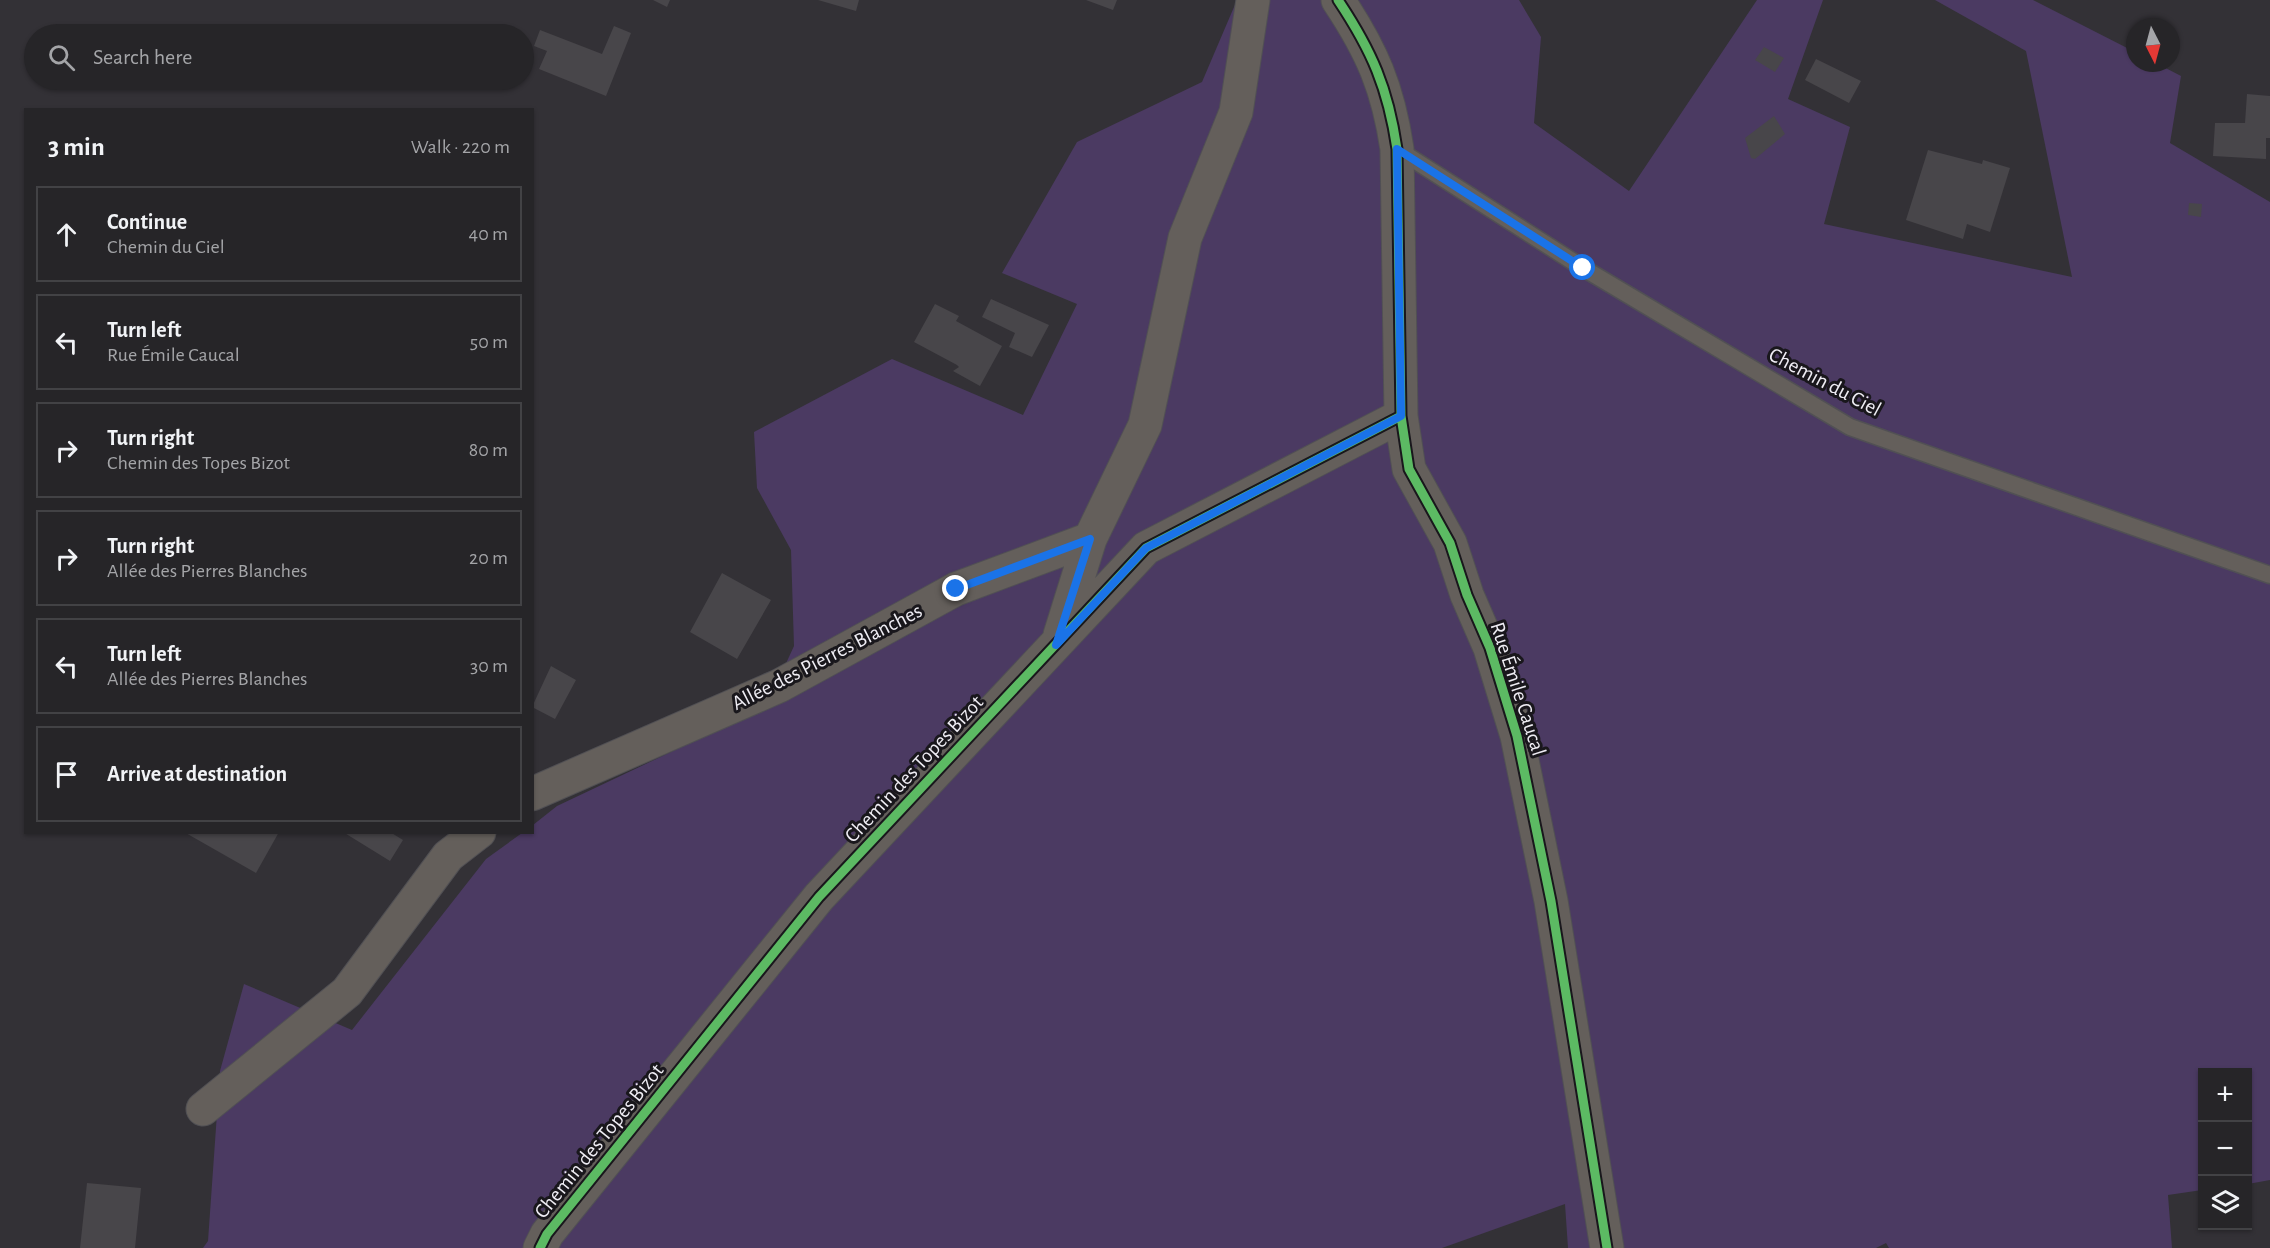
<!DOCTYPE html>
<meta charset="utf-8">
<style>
body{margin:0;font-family:"Alegreya Sans",sans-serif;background:#323134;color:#f1f3f6}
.controls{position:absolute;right:18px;bottom:18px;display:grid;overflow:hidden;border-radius:0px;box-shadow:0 2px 4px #0004}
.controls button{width:54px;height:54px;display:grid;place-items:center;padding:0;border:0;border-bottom:2px solid #424245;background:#262528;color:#f1f3f6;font:30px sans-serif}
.compass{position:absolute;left:2126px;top:18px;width:54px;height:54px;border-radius:50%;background:#262528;box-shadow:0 2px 4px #0004;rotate:174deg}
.stop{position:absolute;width:18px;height:18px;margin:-14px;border:4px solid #1a73e8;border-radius:50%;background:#fff}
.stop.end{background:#1a73e8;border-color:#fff;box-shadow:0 2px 6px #0008}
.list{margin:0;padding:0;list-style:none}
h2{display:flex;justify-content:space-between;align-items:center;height:78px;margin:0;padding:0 24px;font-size:26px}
h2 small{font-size:20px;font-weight:400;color:#a4a5a8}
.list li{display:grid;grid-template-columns:39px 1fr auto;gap:18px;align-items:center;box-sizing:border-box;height:96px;margin:0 12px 12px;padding:0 12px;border:2px solid #424245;border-radius:0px}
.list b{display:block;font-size:22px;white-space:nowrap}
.list p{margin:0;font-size:20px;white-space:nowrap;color:#a4a5a8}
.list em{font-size:20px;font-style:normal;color:#a4a5a8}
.icon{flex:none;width:33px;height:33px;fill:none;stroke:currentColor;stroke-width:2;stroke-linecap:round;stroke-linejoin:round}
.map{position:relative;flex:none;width:2270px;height:1248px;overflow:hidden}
.search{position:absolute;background:#262528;box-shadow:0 2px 4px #0004;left:24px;top:24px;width:510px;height:66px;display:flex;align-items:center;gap:15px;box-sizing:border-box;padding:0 21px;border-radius:33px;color:#a4a5a8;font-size:22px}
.panel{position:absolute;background:#262528;box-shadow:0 2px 4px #0004;left:24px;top:108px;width:510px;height:726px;border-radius:0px}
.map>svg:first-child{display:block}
.green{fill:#4b3a62}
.building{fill:#48464a}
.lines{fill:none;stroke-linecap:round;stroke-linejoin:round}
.service-casing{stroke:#515054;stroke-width:19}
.minor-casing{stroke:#515054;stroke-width:35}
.service{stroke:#645f5b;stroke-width:16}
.minor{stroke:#645f5b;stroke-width:33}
.cycleway-casing{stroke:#19171c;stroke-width:13}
.cycleway{stroke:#5cba63;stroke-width:9}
.route{stroke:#1a73e8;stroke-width:8}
.labels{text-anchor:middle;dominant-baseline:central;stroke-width:6;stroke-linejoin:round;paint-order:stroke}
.street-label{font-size:21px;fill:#efedf4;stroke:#19171c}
</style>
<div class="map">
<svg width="2270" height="1248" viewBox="0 0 2270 1248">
<rect width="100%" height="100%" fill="#333136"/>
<path class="green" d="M 1237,0 L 1519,0 L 1541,37 L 1534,123 L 1629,191 L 1757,0 L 1823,0 L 1788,99 L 1850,127 L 1824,224 L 2072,277 L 2026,51 L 1935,0 L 2033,0 L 2135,52 L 2135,63 L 2156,63 L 2181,76 L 2170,143 L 2270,202 L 2270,1180 L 2248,1184 L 2248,1072 L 2202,1072 L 2202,1190 L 2168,1195 L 2172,1248 L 1889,1248 L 1886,1243 L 1876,1248 L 1568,1248 L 1565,1204 L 1442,1248 L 203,1248 L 208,1241 L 220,1071 L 244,984 L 352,1030 L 486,859 L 522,833 L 532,832 L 533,825 L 557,806 L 766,707 L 794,646 L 791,550 L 757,488 L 754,432 L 892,359 L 1023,415 L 1077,304 L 1002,273 L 1077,142 L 1202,82 Z"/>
<path class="building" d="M 653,0 L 670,0 L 667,7 Z
M 818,0 L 859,0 L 856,11 Z
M 1086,0 L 1117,0 L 1113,10 Z
M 614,26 L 631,33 L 606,96 L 539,69 L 547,51 L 534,46 L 540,30 L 602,54 Z
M 1764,47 L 1784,58 L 1775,72 L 1755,60 Z
M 1816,59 L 1861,81 L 1849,103 L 1805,80 Z
M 2247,94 L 2270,96 L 2270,138 L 2266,138 L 2266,159 L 2213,156 L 2215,123 L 2245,123 Z
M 1774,116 L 1785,134 L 1755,159 L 1751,158 L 1745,138 Z
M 1928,150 L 1982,164 L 1983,160 L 2010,168 L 1990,232 L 1967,224 L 1963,239 L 1906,220 Z
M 2189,203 L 2202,204 L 2201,217 L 2188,215 Z
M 991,299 L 1049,325 L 1032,357 L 1009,347 L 1015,333 L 982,317 Z
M 935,304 L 959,316 L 956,321 L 1002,346 L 980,386 L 953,371 L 959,367 L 957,365 L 914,342 Z
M 722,573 L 771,600 L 737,659 L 690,632 Z
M 551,666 L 576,680 L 555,719 L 532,707 Z
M 184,832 L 279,832 L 256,873 Z
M 343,832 L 390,832 L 403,840 L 390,861 Z
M 87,1183 L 141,1188 L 135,1248 L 80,1248 Z"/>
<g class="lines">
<g class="service-casing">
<path id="service" d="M 1397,149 L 1583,268 L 1850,427 L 2270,575"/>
</g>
<g class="minor-casing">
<path id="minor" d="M 1338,0 C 1372,51 1388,88 1397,149 L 1401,416 L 1409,469 L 1450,543 L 1467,595 L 1490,648 L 1517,736 L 1551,901 L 1607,1248
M 1060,635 L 1090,539 L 1145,425 L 1185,238 L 1236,112 L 1253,0
M 532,794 L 779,686 L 956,589 L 1090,539
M 203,1109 L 347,992 L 448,856 L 479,832
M 540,1248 L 547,1234 L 819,897 L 1146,548 L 1401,416"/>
</g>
<use href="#service" class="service"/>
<use href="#minor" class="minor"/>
<g class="cycleway-casing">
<path id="cycleway" d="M 1338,0 C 1372,51 1388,88 1397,149 L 1401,416 L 1409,469 L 1450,543 L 1467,595 L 1490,648 L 1517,736 L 1551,901 L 1607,1248
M 540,1248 L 547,1234 L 819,897 L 1146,548 L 1401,416"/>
</g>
<use href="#cycleway" class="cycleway"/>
</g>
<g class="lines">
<path class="route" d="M 956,589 L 1090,539 L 1056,645 L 1146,548 L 1401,416 L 1397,149 L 1583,268"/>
</g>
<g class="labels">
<g class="street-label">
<text transform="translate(1825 382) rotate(28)">Chemin du Ciel</text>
<text transform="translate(827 657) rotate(-27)">Allée des Pierres Blanches</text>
<text transform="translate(1518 689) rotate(72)">Rue Émile Caucal</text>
<text transform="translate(914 769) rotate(-47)">Chemin des Topes Bizot</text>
<text transform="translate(599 1141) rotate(-51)">Chemin des Topes Bizot</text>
</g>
</g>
</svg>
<div class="controls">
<button>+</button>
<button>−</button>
<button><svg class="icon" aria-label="layers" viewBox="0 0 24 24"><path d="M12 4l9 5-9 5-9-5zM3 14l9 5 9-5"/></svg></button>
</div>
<svg class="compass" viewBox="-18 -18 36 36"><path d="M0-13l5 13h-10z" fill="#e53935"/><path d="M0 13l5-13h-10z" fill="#a4a5a8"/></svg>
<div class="stop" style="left:1583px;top:268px"></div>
<div class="stop end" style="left:956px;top:589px"></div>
<div class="search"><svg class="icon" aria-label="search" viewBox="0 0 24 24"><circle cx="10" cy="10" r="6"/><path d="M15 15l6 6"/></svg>Search here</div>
<section class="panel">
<h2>3 min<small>Walk · 220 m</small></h2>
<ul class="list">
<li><svg class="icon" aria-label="ahead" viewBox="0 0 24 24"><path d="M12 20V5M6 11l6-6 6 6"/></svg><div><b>Continue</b><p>Chemin du Ciel</p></div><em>40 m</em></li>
<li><svg class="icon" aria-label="left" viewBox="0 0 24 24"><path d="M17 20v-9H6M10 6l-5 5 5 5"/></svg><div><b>Turn left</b><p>Rue Émile Caucal</p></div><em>50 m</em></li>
<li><svg class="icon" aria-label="right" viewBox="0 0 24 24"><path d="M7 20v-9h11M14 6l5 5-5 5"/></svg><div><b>Turn right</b><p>Chemin des Topes Bizot</p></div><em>80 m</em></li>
<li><svg class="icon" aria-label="right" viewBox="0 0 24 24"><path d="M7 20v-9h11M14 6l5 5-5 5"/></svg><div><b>Turn right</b><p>Allée des Pierres Blanches</p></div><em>20 m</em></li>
<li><svg class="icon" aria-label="left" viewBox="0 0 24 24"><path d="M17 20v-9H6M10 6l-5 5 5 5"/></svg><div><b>Turn left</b><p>Allée des Pierres Blanches</p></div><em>30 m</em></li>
<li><svg class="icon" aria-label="arrive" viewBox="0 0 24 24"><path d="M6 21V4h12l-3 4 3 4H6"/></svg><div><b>Arrive at destination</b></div></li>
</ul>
</section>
</div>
